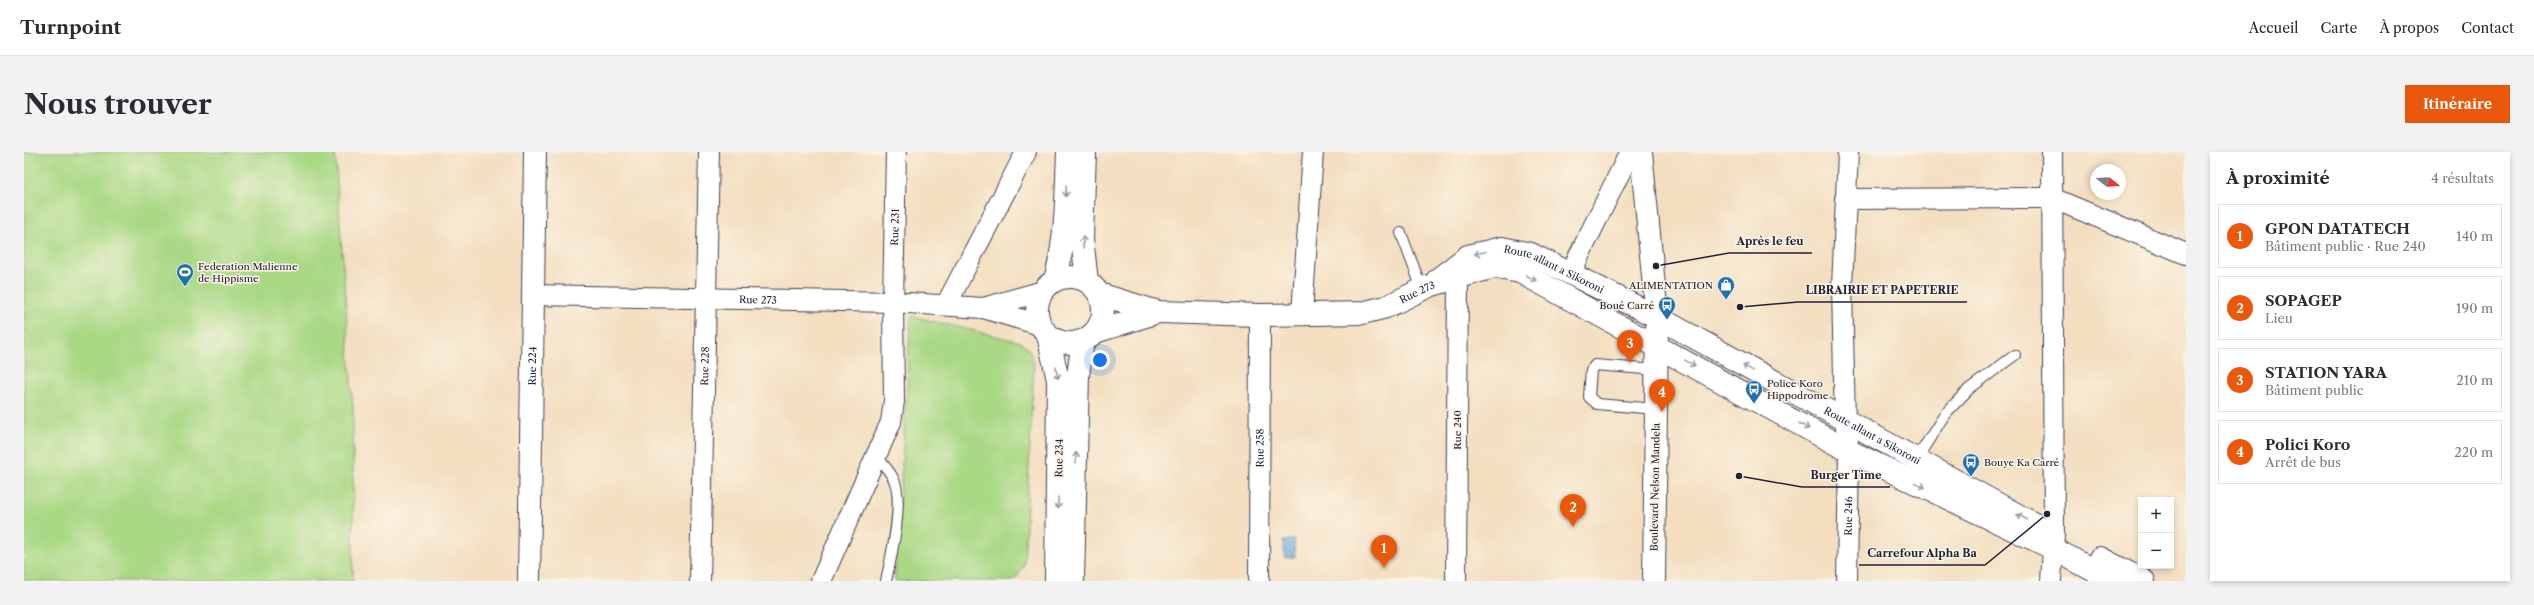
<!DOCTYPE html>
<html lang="fr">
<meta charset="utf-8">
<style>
body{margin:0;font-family:"Libre Caslon Text",serif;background:#f2f2f3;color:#2b2b33}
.controls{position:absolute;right:12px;bottom:12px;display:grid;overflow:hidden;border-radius:0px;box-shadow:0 2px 6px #0003}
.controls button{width:36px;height:36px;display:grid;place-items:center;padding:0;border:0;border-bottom:1px solid #e1e1e2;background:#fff;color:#2b2b33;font:20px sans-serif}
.compass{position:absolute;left:2066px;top:12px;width:36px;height:36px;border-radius:50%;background:#fff;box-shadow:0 2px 6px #0003;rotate:108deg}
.you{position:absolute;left:1076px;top:208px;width:14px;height:14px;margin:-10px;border:3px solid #fff;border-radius:50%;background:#1a73e8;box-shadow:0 0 0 6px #1a73e833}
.badge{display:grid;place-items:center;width:26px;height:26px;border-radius:50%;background:#ea580c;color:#fff;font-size:13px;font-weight:700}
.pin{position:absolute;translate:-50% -33px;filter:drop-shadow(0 1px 2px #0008)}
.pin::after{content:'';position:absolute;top:21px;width:14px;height:12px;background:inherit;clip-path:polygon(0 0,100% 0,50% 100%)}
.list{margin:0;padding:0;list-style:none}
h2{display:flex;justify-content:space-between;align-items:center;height:52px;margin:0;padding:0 16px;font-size:17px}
h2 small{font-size:13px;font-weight:400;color:#7c7c81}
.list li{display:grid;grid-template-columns:26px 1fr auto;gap:12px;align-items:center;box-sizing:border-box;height:64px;margin:0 8px 8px;padding:0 8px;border:1px solid #e1e1e2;border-radius:0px}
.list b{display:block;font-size:15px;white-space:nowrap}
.list p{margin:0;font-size:13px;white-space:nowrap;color:#7c7c81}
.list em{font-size:13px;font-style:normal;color:#7c7c81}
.map{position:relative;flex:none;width:2162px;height:429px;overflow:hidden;border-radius:0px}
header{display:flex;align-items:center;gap:24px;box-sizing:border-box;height:56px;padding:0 20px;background:#fff;border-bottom:1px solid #e1e1e2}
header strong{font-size:19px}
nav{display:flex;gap:22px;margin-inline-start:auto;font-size:14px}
.intro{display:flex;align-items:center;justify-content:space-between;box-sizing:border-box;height:96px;padding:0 24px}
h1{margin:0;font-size:28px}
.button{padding:10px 18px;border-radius:0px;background:#ea580c;color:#fff;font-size:14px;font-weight:700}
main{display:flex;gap:24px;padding:0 24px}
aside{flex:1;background:#fff;border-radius:0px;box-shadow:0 2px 6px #0003}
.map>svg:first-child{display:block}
.green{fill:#aad986;stroke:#667e60}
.water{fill:#5da7d5;stroke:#406488}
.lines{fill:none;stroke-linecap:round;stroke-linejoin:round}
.service-casing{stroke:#413e4f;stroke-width:12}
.minor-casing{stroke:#413e4f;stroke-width:22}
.tertiary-casing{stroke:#413e4f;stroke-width:24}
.secondary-casing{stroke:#413e4f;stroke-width:24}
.service{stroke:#fff;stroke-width:10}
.minor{stroke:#fff;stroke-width:20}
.tertiary{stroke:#fff;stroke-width:22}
.secondary{stroke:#fff;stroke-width:22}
.oneway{stroke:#9c9ca7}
.labels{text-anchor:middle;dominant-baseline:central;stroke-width:3;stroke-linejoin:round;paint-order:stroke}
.street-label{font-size:10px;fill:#22223b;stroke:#fcf5e5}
.poi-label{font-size:10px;fill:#22223b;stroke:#fcf5e5;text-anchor:start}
.leader{fill:none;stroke:#22223b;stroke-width:1.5}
.callout-dot{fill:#22223b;stroke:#fcf5e5;stroke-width:1.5}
.callout-label{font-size:11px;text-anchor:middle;font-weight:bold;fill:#22223b;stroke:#fcf5e5;stroke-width:3;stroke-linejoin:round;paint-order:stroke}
</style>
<header>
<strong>Turnpoint</strong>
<nav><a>Accueil</a><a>Carte</a><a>À propos</a><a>Contact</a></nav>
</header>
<div class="intro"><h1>Nous trouver</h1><a class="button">Itinéraire</a></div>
<main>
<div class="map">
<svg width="2162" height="429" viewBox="0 0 2162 429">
<rect width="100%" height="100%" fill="#fcf5e5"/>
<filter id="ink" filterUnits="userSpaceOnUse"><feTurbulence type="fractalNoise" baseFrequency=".025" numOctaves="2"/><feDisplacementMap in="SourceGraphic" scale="8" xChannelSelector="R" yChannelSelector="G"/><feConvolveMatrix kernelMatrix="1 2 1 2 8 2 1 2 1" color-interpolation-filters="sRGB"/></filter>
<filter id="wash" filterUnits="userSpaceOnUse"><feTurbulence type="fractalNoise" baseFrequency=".012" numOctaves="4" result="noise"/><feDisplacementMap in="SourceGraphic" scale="16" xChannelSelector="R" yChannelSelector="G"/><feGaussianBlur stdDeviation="0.9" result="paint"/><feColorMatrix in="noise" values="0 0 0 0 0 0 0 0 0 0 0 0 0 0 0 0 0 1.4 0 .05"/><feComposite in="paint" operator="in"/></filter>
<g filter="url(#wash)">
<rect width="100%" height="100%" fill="#f3dec0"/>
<path class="green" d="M 0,0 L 311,0 L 329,256 L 329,429 L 0,429 Z
M 887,164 L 997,190 L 1005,198 L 1010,211 L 1000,414 L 990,429 L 871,429 Z"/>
<path class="water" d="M 1270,387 L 1271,405 L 1261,406 L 1259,389 Z"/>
</g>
<g filter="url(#ink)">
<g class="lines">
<g class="service-casing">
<path id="service" d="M 1377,81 L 1398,137
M 1632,257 L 1573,252 L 1565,245 L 1567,218 L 1571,213 L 1632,218
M 852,304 C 858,311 865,318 869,326 C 881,346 867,406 862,429
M 1892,308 L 1921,262 L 1945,237 L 1991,203"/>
</g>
<g class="minor-casing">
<g id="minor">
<path d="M 1821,47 L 2028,46 L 2162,102"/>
<path d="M 1431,114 L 1434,126 L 1432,429"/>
<path d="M 1546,122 L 1606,0"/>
<path id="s1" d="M 509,143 L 869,150 L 959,156 L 1016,173"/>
<path d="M 922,153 L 1002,0"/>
<path d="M 959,156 L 1019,139"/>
<path d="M 1278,162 L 1289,0"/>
<path id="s2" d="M 676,429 L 685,0"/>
<path id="s3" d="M 797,429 L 867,270 L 870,249 L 869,150 L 872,0"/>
<path id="s4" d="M 1235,429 L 1236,163"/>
<path id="s5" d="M 1823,429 L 1825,299 L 1821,270 L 1818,135 L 1824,0"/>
<path d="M 2027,429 L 2030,382 L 2028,0"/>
</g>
</g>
<g class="tertiary-casing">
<g id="tertiary">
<path d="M 1617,0 L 1633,165 L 1630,429"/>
<path id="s6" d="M 1414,127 L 1444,104 L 1478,96 L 1507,102 L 1633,165 L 2012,373"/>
<path id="s7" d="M 1075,142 L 1134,160 L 1236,163 L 1338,161 L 1362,155 L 1405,134 L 1470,115 L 1496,120 L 1825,299 L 2028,396 L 2089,429"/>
<path d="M 1071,180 L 1134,160"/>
<path d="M 2076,406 L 2120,429"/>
<path id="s8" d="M 505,429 L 511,0"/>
</g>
</g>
<g class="secondary-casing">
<path id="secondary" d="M 1061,0 L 1058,86 L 1063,129
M1013 158a33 33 0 1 1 66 0a33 33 0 1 1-66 0Z
M 1031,128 C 1043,86 1042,43 1044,0
M 1024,183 L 1034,228 L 1032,429
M 1049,429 L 1054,223 L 1059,189"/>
</g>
<use href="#service" class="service"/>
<use href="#minor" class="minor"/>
<use href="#tertiary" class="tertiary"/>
<use href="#secondary" class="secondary"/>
</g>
<defs><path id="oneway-shaft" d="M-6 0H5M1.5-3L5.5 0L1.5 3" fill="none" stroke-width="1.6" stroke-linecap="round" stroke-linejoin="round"/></defs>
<g class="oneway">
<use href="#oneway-shaft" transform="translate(1042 39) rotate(92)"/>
<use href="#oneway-shaft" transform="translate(1059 90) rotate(-92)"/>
<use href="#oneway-shaft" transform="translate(1456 101) rotate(166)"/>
<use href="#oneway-shaft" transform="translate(1507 126) rotate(28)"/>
<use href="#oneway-shaft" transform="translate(1666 211) rotate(29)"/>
<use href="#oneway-shaft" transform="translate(1724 216) rotate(-151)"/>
<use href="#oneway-shaft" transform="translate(1033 221) rotate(79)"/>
<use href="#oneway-shaft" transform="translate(1780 274) rotate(29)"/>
<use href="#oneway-shaft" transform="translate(1052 306) rotate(-89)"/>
<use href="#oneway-shaft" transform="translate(1896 333) rotate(26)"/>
<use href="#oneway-shaft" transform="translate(1034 351) rotate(91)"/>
<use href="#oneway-shaft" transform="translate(1998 365) rotate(-152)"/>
</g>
</g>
<defs>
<g id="stadium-pin" transform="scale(0.9)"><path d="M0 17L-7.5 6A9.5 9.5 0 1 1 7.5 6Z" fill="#1f6fb2" stroke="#fcf5e5"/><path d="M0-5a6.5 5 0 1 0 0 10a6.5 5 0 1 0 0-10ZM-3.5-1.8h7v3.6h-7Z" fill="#fff"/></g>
<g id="shop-pin" transform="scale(0.9)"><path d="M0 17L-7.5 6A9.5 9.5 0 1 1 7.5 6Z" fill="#1f6fb2" stroke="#fcf5e5"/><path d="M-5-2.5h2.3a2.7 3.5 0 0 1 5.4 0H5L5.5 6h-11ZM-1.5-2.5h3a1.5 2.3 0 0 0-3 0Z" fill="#fff"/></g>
<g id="bus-pin" transform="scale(0.9)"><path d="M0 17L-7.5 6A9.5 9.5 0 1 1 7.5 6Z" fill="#1f6fb2" stroke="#fcf5e5"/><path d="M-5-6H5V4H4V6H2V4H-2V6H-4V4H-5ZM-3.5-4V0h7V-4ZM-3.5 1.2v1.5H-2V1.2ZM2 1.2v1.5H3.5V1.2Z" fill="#fff"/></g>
</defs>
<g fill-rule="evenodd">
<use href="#stadium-pin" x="161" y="120"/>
<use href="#shop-pin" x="1702" y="133"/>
<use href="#bus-pin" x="1643" y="153"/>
<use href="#bus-pin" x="1730" y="237"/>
<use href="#bus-pin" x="1947" y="310"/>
</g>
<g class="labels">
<g class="street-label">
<text stroke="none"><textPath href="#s3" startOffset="369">Rue 231</textPath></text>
<text stroke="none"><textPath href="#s6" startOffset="129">Route allant a Sikoroni</textPath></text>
<text stroke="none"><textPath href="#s7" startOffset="325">Rue 273</textPath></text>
<text stroke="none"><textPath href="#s1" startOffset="225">Rue 273</textPath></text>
<text stroke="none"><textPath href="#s8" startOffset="215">Rue 224</textPath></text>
<text stroke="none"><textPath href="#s2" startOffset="215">Rue 228</textPath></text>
<text transform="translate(1433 278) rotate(-90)">Rue 240</text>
<text stroke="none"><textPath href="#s6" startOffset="489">Route allant a Sikoroni</textPath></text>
<text stroke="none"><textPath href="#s4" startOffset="133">Rue 258</textPath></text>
<text transform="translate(1035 306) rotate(-89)">Rue 234</text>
<text transform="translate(1631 335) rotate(-89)">Boulevard Nelson Mandela</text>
<text stroke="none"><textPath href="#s5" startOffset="65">Rue 246</textPath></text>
</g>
<g class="poi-label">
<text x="174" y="114">Federation Malienne<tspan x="174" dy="12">de Hippisme</tspan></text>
<text x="1689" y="133" text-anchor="end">ALIMENTATION</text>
<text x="1630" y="153" text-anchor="end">Boué Carré</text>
<text x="1743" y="231">Police Koro<tspan x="1743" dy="12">Hippodrome</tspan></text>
<text x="1960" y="310">Bouye Ka Carré</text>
</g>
</g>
<path class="leader" d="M1632 114L1705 101H1788M1716 155L1774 150H1943M1715 324L1778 335H1866M2023 362L1961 413H1835"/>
<g class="callout-dot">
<circle cx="1632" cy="114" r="4"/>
<circle cx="1716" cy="155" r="4"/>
<circle cx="1715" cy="324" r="4"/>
<circle cx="2023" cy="362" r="4"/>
</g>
<g class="callout-label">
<text x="1746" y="93">Après le feu</text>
<text x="1858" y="142">LIBRAIRIE ET PAPETERIE</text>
<text x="1822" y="327">Burger Time</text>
<text x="1898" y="405">Carrefour Alpha Ba</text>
</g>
</svg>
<div class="controls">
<button>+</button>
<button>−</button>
</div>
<svg class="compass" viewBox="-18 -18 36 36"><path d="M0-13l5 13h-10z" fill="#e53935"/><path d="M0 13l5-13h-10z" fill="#7c7c81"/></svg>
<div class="you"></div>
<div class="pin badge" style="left:1360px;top:416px">1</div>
<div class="pin badge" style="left:1549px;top:375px">2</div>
<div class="pin badge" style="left:1606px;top:211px">3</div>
<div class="pin badge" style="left:1638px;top:260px">4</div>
</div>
<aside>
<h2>À proximité<small>4 résultats</small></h2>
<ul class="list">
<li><span class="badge">1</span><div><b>GPON DATATECH</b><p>Bâtiment public · Rue 240</p></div><em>140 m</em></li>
<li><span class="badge">2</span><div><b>SOPAGEP</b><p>Lieu</p></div><em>190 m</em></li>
<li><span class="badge">3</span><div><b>STATION YARA</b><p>Bâtiment public</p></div><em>210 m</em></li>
<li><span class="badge">4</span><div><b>Polici Koro</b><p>Arrêt de bus</p></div><em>220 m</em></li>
</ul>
</aside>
</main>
